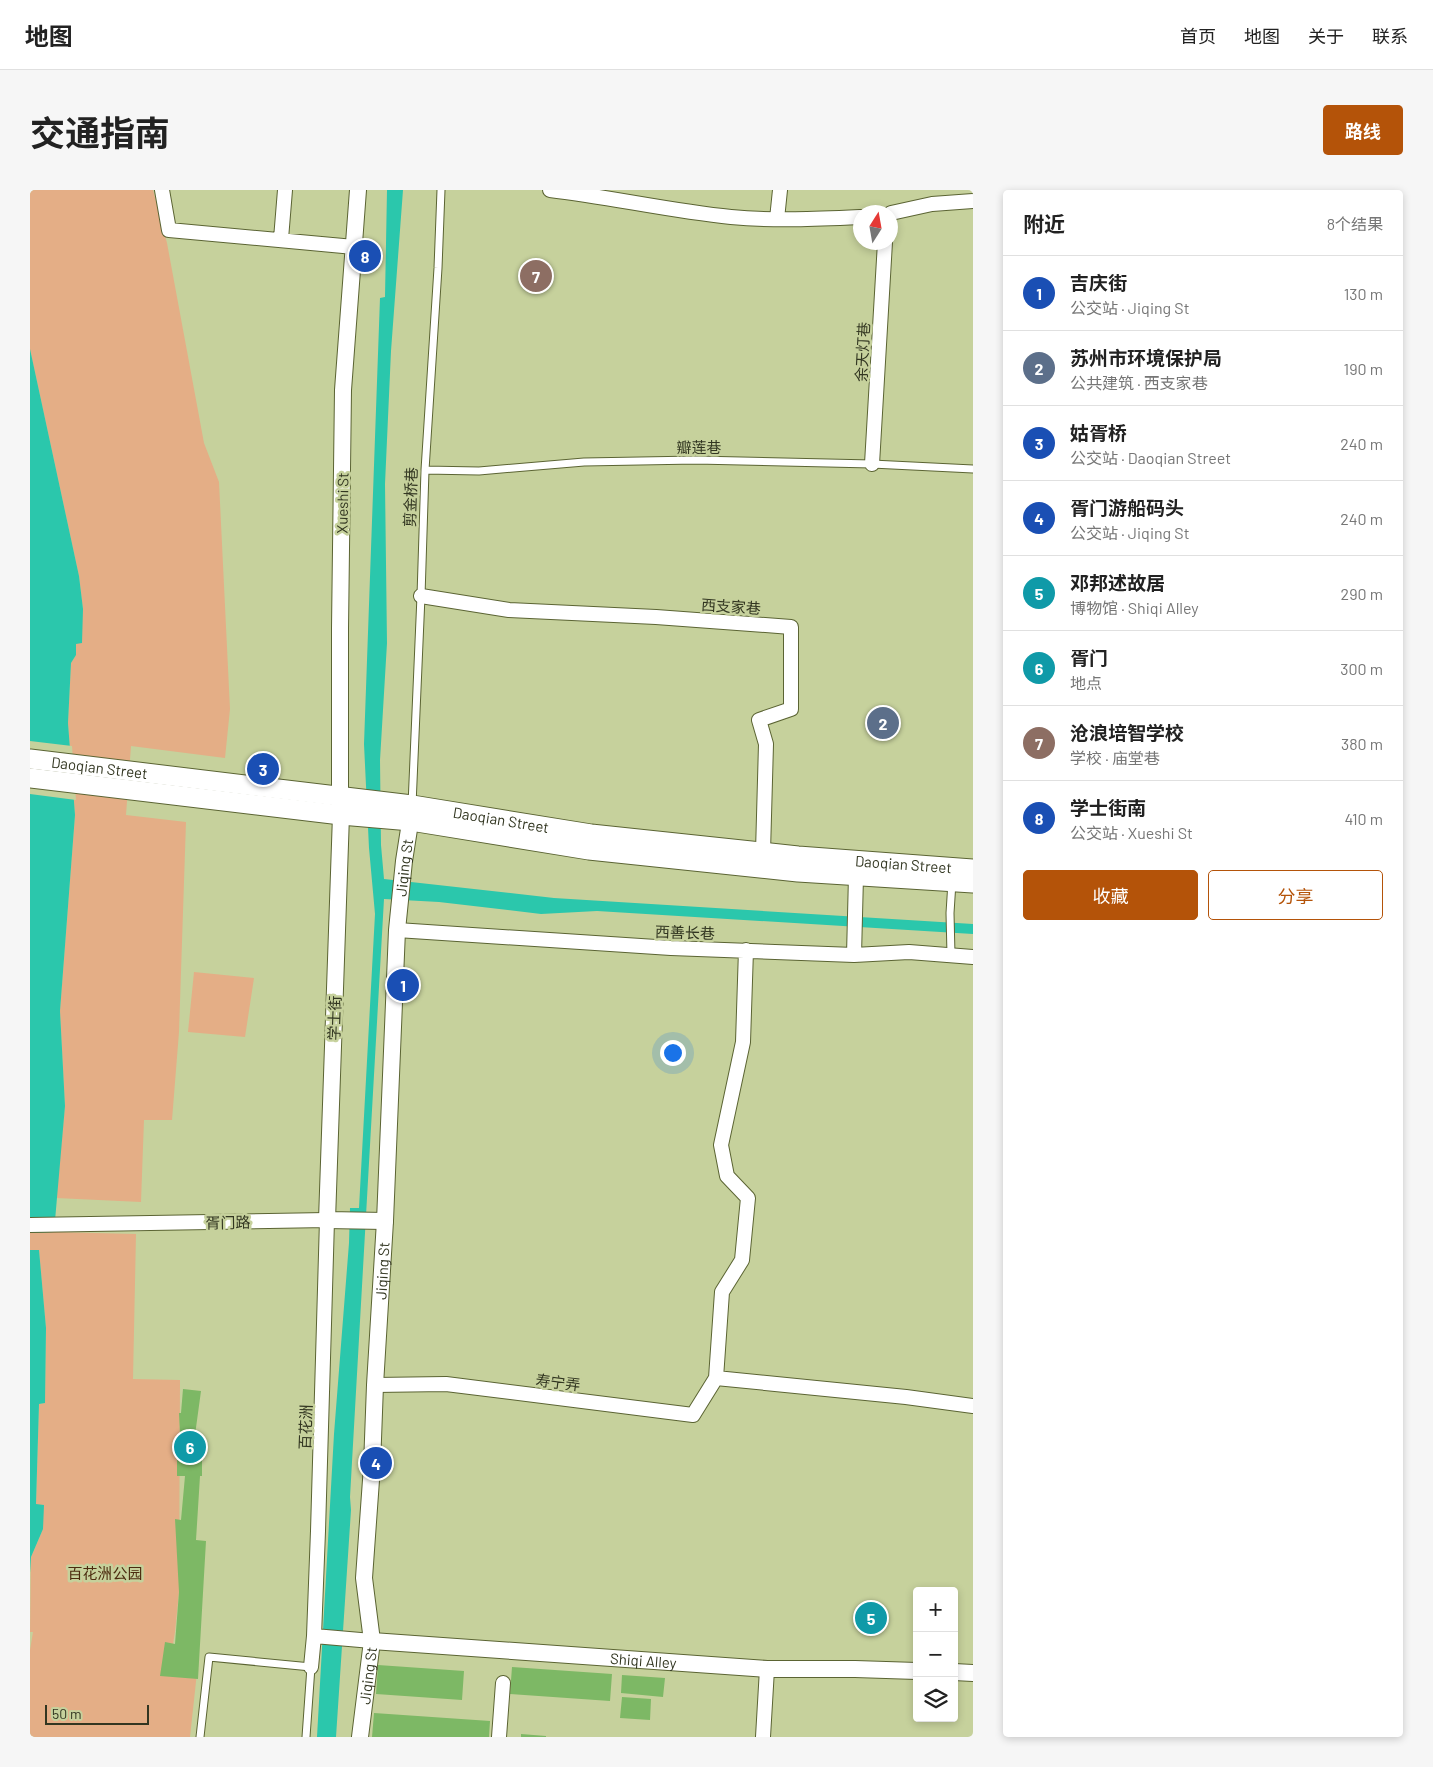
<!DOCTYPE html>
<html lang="zh">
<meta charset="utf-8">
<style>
body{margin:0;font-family:Barlow,"Noto Sans SC",sans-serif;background:#f6f6f6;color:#222}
.controls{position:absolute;right:15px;bottom:15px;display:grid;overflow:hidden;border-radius:5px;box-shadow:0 2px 8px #0003}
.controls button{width:45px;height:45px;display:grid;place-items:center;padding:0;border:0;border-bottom:1px solid #e0e0e0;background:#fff;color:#222;font:25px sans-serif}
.compass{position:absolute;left:823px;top:15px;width:45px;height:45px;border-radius:50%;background:#fff;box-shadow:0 2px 8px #0003;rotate:11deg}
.scale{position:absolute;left:15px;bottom:12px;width:104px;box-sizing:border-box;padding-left:5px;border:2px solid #323621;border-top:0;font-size:14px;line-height:18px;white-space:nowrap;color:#323621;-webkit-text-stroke:4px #c6d19c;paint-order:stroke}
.you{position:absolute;left:642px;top:862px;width:18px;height:18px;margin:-12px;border:4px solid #fff;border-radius:50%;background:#1a73e8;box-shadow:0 0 0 8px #1a73e833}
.badge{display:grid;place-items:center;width:32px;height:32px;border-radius:50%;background:#b45309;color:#fff;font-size:16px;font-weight:700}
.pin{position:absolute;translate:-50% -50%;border:2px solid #fff;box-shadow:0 1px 5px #0006}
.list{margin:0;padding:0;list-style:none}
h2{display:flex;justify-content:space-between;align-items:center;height:65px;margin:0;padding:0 20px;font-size:21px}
h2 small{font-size:16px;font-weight:400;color:#767676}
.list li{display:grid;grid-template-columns:32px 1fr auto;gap:15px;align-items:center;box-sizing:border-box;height:75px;padding:0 20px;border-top:1px solid #e0e0e0}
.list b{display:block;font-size:19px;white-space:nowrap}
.list p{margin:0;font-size:16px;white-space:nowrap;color:#767676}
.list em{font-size:16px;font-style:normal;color:#767676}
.actions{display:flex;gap:10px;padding:15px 20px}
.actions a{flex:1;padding:11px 0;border:1px solid #b45309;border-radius:5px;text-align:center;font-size:18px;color:#b45309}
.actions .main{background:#b45309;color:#fff}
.icon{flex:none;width:28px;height:28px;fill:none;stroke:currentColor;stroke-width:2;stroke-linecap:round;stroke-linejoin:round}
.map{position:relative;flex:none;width:943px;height:1547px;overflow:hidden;border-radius:5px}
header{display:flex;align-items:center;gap:30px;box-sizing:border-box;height:70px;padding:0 25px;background:#fff;border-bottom:1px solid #e0e0e0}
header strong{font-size:24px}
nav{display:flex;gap:28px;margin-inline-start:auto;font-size:18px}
.intro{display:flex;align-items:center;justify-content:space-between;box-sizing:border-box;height:120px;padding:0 30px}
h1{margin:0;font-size:35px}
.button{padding:12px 22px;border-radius:5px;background:#b45309;color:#fff;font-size:18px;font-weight:700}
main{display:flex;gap:30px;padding:0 30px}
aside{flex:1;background:#fff;border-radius:5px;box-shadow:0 2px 8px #0003}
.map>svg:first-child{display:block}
.green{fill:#e4ae86}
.water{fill:#2bc7ac}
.pier{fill:#c6d19c}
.building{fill:#7db865}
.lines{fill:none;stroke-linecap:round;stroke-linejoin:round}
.service-casing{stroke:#5b6433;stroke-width:9}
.minor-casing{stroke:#5b6433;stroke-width:16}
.tertiary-casing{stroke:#5b6433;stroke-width:18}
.secondary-casing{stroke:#5b6433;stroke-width:21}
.service{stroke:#fff;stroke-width:7}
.minor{stroke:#fff;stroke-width:14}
.tertiary{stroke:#fff;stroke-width:16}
.secondary{stroke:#fff;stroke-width:19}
.labels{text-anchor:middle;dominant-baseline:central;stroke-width:5;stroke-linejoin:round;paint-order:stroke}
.street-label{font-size:15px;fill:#323621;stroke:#c6d19c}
.park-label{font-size:15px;fill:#4c2b0f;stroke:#c6d19c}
</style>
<header>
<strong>地图</strong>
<nav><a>首页</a><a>地图</a><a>关于</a><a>联系</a></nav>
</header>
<div class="intro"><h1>交通指南</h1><a class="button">路线</a></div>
<main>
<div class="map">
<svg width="943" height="1547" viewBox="0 0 943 1547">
<rect width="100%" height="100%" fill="#c6d19c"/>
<path class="green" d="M 0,0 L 123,0 L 137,53 L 174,253 L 189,292 L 200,519 L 195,568 L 101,556 L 96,625 L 156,632 L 149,842 L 142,930 L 114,930 L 111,1012 L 26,1008 L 35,916 L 30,821 L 45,625 L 38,533 L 41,473 L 46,465 L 46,454 L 53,419 L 49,386 L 0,159 Z
M 164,782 L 224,788 L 215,847 L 158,842 Z
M 24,1042 L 106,1044 L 103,1189 L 150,1190 L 149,1402 L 145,1442 L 142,1460 L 169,1464 L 160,1547 L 0,1547 L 0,1460 L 3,1442 L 0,1442 L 1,1367 L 13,1339 L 6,1314 L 9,1214 L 15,1213 L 16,1138 L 9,1060 L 0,1060 L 0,1043 Z"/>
<path class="water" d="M 357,0 L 373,0 L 361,161 L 355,294 L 357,453 L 350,570 L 351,655 L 354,689 L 524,708 L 943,734 L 943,744 L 567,721 L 511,724 L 409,712 L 354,709 L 320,1307 L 321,1320 L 306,1547 L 287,1547 L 304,1244 L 319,1053 L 320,1018 L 329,1018 L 345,724 L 339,658 L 334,554 L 350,108 L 355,107 Z
M 0,159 L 49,386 L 53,419 L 52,453 L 46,454 L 46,465 L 41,473 L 38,533 L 45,625 L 30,821 L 35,916 L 24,1042 L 0,1043 Z
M 0,1060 L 9,1060 L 16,1138 L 15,1213 L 9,1214 L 6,1314 L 14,1315 L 13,1339 L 1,1367 L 0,1383 Z"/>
<path class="pier" d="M 0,551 L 42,556 L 46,610 L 0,604 Z"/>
<path class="building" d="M 153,1199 L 171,1201 L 165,1245 L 172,1245 L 172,1286 L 170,1286 L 166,1350 L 176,1351 L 168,1489 L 130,1486 L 135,1452 L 145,1454 L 149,1402 L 145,1329 L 151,1330 L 155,1286 L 147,1286 L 147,1245 L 150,1245 L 149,1223 L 151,1223 Z
M 348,1475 L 434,1481 L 432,1510 L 346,1504 Z
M 482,1477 L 582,1484 L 580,1511 L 480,1504 Z
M 592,1485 L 635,1488 L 633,1507 L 591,1503 Z
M 592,1507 L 621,1509 L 620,1530 L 590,1528 Z
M 344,1523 L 460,1531 L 459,1547 L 342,1547 Z
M 491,1544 L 516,1546 L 516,1547 L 491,1547 Z"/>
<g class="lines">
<g class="service-casing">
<path id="service" d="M 395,280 L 449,281 L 554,272 L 666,270 L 842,274 L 943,279
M 382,615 L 391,406 L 395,280 L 408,78 L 411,0
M 921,765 L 920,723 L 922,692
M 170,1547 L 179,1467 L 281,1477 L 276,1547"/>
</g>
<g class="minor-casing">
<path id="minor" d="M 132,0 L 139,40 L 324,57
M 520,0 C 580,7 640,21 701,27 C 744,31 787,29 831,27
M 861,23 L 902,14 L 943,11
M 747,29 L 750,0
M 251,49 L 255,0
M 842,274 L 855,52
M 391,406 L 479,420 L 626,427 L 761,437 L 761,519 L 729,530 L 736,554 L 733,662
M 367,740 L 641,758 L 824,765 L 879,762 L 943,767
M 824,765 L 826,686
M 0,1035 L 297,1030 L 288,1341 L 284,1446 L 281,1477
M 686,1188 L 876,1207 L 943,1216
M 345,1195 L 416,1194 L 663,1225 L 686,1188 L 692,1102 L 712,1070 L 718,1008 L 697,986 L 691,955 L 713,852 L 716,760
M 284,1446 L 342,1451
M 469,1547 L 473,1493
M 733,1547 L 737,1479"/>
</g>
<g class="tertiary-casing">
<g id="tertiary">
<path d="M 328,0 L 313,200 L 310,438 L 310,606 L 311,625 L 297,1030 L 355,1031"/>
<path id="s1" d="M 342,1451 L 737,1479 L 825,1479 L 887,1481"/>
<path d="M 924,1482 L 943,1483"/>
<path id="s2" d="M 330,1547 L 342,1451 L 334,1388 L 342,1276 L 345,1195 L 355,1031 L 367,740 L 374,671 L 382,620"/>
</g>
</g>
<g class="secondary-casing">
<g id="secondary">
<path id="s3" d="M 0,569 L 382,615 L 561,644 L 768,666 L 943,679"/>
<path d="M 0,588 L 311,625 L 381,631 L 559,660 L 768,682 L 943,693"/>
</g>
</g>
<use href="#service" class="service"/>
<use href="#minor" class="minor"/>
<use href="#tertiary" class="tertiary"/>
<use href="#secondary" class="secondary"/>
</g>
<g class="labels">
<g class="street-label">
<text transform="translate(832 162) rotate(-87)">余天灯巷</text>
<text x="669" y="257">瓣莲巷</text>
<text transform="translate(380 307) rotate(-88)">剪金桥巷</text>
<text transform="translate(312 313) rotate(-89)">Xueshi St</text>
<text transform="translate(701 416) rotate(4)">西支家巷</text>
<text stroke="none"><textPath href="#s3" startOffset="70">Daoqian Street</textPath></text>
<text stroke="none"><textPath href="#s3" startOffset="475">Daoqian Street</textPath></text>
<text stroke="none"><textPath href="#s3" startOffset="880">Daoqian Street</textPath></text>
<text stroke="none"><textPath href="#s2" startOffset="872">Jiqing St</textPath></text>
<text transform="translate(655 742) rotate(2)">西善长巷</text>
<text transform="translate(304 828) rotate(-88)">学士街</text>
<text transform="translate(198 1032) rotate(-1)">胥门路</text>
<text stroke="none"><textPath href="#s2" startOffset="468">Jiqing St</textPath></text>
<text transform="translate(528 1192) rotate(7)">寿宁弄</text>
<text transform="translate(275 1237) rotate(-88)">百花洲</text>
<text stroke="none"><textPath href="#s1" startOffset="272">Shiqi Alley</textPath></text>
<text stroke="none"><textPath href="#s2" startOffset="62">Jiqing St</textPath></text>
</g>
<g class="park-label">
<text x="75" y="1383">百花洲公园</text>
</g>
</g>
</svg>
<div class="controls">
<button>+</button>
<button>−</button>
<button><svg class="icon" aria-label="layers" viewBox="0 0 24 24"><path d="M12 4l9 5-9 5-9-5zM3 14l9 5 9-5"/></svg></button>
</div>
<svg class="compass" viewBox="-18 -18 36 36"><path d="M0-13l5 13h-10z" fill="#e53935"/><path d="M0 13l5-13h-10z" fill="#767676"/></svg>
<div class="scale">50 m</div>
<div class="you"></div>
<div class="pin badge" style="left:373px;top:795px;background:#1a4fb4">1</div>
<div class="pin badge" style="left:853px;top:533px;background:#5c6f8a">2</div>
<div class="pin badge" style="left:233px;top:579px;background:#1a4fb4">3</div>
<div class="pin badge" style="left:346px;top:1273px;background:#1a4fb4">4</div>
<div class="pin badge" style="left:841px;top:1428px;background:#0f9aa8">5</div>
<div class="pin badge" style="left:160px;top:1257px;background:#0f9aa8">6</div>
<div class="pin badge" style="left:506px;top:86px;background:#8d6e63">7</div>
<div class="pin badge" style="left:335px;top:66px;background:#1a4fb4">8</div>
</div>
<aside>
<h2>附近<small>8个结果</small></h2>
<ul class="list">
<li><span class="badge" style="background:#1a4fb4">1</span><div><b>吉庆街</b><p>公交站 · Jiqing St</p></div><em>130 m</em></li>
<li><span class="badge" style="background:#5c6f8a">2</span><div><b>苏州市环境保护局</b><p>公共建筑 · 西支家巷</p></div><em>190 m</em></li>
<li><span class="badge" style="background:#1a4fb4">3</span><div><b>姑胥桥</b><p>公交站 · Daoqian Street</p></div><em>240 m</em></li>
<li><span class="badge" style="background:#1a4fb4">4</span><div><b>胥门游船码头</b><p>公交站 · Jiqing St</p></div><em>240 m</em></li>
<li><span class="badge" style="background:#0f9aa8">5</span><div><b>邓邦述故居</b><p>博物馆 · Shiqi Alley</p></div><em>290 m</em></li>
<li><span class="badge" style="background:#0f9aa8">6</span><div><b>胥门</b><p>地点</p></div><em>300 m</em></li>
<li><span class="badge" style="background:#8d6e63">7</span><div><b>沧浪培智学校</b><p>学校 · 庙堂巷</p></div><em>380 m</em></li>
<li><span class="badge" style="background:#1a4fb4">8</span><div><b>学士街南</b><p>公交站 · Xueshi St</p></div><em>410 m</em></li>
</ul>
<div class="actions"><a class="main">收藏</a><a>分享</a></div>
</aside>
</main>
